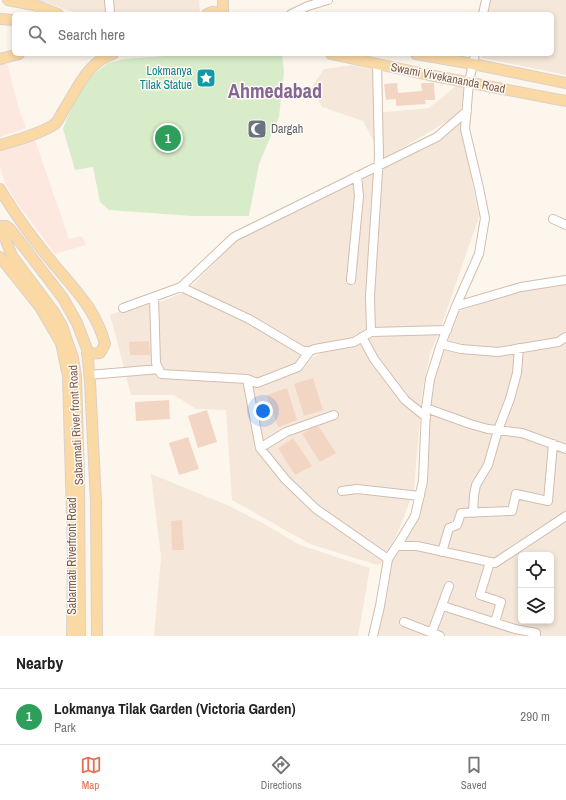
<!DOCTYPE html>
<style>
body{margin:0;font-family:"Archivo Narrow",sans-serif;background:#f6f6f6;color:#222}
.controls{position:absolute;right:12px;bottom:12px;display:grid;overflow:hidden;border-radius:6px;box-shadow:0 2px 6px #0003}
.controls button{width:36px;height:36px;display:grid;place-items:center;padding:0;border:0;border-bottom:1px solid #e0e0e0;background:#fff;color:#222;font:20px sans-serif}
.you{position:absolute;left:263px;top:411px;width:14px;height:14px;margin:-10px;border:3px solid #fff;border-radius:50%;background:#1a73e8;box-shadow:0 0 0 6px #1a73e833}
.badge{display:grid;place-items:center;width:26px;height:26px;border-radius:50%;background:#e76f51;color:#fff;font-size:13px;font-weight:700}
.pin{position:absolute;translate:-50% -50%;border:2px solid #fff;box-shadow:0 1px 4px #0006}
.list{margin:0;padding:0;list-style:none}
h2{display:flex;justify-content:space-between;align-items:center;height:52px;margin:0;padding:0 16px;font-size:17px}
h2 small{font-size:13px;font-weight:400;color:#767676}
.list li{display:grid;grid-template-columns:26px 1fr auto;gap:12px;align-items:center;box-sizing:border-box;height:56px;padding:0 16px;border-top:1px solid #e0e0e0}
.list b{display:block;font-size:15px;white-space:nowrap}
.list p{margin:0;font-size:13px;white-space:nowrap;color:#767676}
.list em{font-size:13px;font-style:normal;color:#767676}
.icon{flex:none;width:22px;height:22px;fill:none;stroke:currentColor;stroke-width:2;stroke-linecap:round;stroke-linejoin:round}
.map{position:relative;flex:none;width:566px;height:636px;overflow:hidden}
.search{position:absolute;background:#fff;box-shadow:0 2px 6px #0003;left:12px;right:12px;top:12px;height:44px;display:flex;align-items:center;gap:10px;box-sizing:border-box;padding:0 14px;border-radius:6px;color:#767676;font-size:15px}
.sheet{height:108px;background:#fff}
nav{display:flex;justify-content:space-around;align-items:center;box-sizing:border-box;height:56px;border-top:1px solid #e0e0e0;background:#fff;font-size:11px;color:#767676}
nav a{display:grid;justify-items:center;gap:2px}
nav .on{color:#e76f51}
.map>svg:first-child{display:block}
.residential{fill:#f5e8da;fill-rule:evenodd}
.commercial{fill:#fde8e0}
.green{fill:#d8ecc9}
.building{fill:#f3d5c3}
.lines{fill:none;stroke-linecap:round;stroke-linejoin:round}
.minor-casing{stroke:#d1beb0;stroke-width:10}
.major-casing{stroke:#dad1cd;stroke-width:12}
.minor{stroke:#fff;stroke-width:8}
.major{stroke:#fbd9a5;stroke-width:10}
.labels{text-anchor:middle;dominant-baseline:central;stroke-width:3;stroke-linejoin:round;paint-order:stroke}
.culture-label{font-size:12px;fill:#0d838f;stroke:#fffaf3;text-anchor:end}
.street-label{font-size:12px;fill:#7a5c4d;stroke:#fffaf3}
.worship-label{font-size:12px;fill:#5b616d;stroke:#fffaf3;text-anchor:start}
.town-label{font-size:20px;font-weight:bold;fill:#846695;stroke:#fffaf3}
</style>
<div class="map">
<svg width="566" height="636" viewBox="0 0 566 636">
<rect width="100%" height="100%" fill="#fdf6ec"/>
<path class="residential" d="M 37,0 L 199,0 L 200,13 L 79,14 Z
M 490,0 L 566,0 L 566,75 L 482,58 L 482,54 L 552,54 L 552,14 L 488,14 Z
M 352,65 L 375,70 L 375,113 L 429,108 L 457,85 L 464,88 L 460,114 L 383,159 L 363,121 L 322,107 L 311,88 L 324,69 Z
M 460,122 L 479,217 L 442,324 L 430,354 L 422,393 L 414,490 L 398,532 L 382,563 L 377,565 L 310,544 L 232,500 L 226,410 L 196,409 L 174,395 L 131,395 L 110,315 L 151,301 L 152,367 L 160,377 L 243,383 L 257,388 L 302,370 L 312,358 L 321,353 L 301,346 L 192,286 L 235,241 L 372,172 L 439,141 Z
M 566,284 L 566,636 L 377,636 L 392,559 L 419,514 L 426,408 L 433,377 L 456,312 L 520,291 ZM 521,555 L 551,555 L 551,621 L 521,621 Z
M 182,293 L 192,294 L 269,334 L 303,355 L 298,363 L 264,377 L 252,378 L 164,371 L 160,362 L 158,305 L 160,302 Z
M 151,474 L 227,505 L 259,521 L 300,545 L 370,568 L 358,636 L 154,636 L 161,557 Z"/>
<path class="commercial" d="M 0,64 L 7,64 L 8,67 L 19,109 L 26,128 L 0,137 Z
M 35,140 L 69,239 L 82,236 L 86,245 L 55,254 L 15,200 L 4,181 L 0,165 L 0,150 Z"/>
<path class="green" d="M 192,54 L 282,54 L 284,72 L 279,117 L 259,164 L 249,216 L 192,216 L 109,210 L 100,202 L 93,167 L 75,170 L 63,129 L 68,115 L 86,83 L 94,74 L 108,63 L 124,59 Z"/>
<path class="building" d="M 397,83 L 398,93 L 422,91 L 421,83 L 434,83 L 435,100 L 425,100 L 426,104 L 396,106 L 396,99 L 386,100 L 384,84 Z
M 149,341 L 150,355 L 130,355 L 129,342 Z
M 313,378 L 323,410 L 304,416 L 294,384 Z
M 287,388 L 297,420 L 278,427 L 267,395 Z
M 169,400 L 170,419 L 136,421 L 135,402 Z
M 207,410 L 217,442 L 198,448 L 188,416 Z
M 317,424 L 336,453 L 320,462 L 302,434 Z
M 188,437 L 199,469 L 179,475 L 169,443 Z
M 293,438 L 312,466 L 295,475 L 278,448 Z
M 182,520 L 184,550 L 172,550 L 171,521 Z"/>
<g class="lines">
<g class="minor-casing">
<path id="minor" d="M 109,0 L 110,13
M 291,14 L 308,6 L 328,0
M 483,14 L 486,0
M 377,64 L 379,156 L 370,296 L 371,332 L 447,330
M 553,219 L 566,225
M 351,280 L 359,196 L 357,176
M 181,287 L 249,319 L 303,351 L 310,351
M 154,297 L 156,363 L 161,374 L 247,379 L 257,383 L 298,367 L 310,351 L 315,349 L 354,342 L 371,332
M 456,306 L 521,287 L 566,280
M 123,308 L 181,287 L 234,237 L 437,137 L 467,111
M 362,337 L 374,359 L 405,400 L 426,417
M 441,344 L 461,349 L 498,352 L 558,342 L 566,337
M 89,375 L 159,369
M 247,379 L 260,448 L 286,432 L 334,415
M 426,408 L 470,424 L 488,429 L 522,433 L 566,449
M 260,448 L 285,479 L 316,509 L 388,559
M 342,491 L 357,489 L 420,496
M 473,513 L 474,495 L 476,485 L 488,465 L 498,430 L 510,399 L 517,373 L 519,348
M 397,546 L 417,546 L 495,563 L 566,516
M 442,552 L 449,528 L 457,525 L 461,513 L 512,511 L 516,494 L 548,501 L 553,444
M 490,562 L 480,595 L 501,602 L 495,622
M 443,606 L 515,629 L 536,633 L 536,636
M 404,622 L 440,636
M 432,632 L 449,586
M 373,636 L 380,606 L 388,559 L 400,541 L 415,516 L 423,481 L 426,408 L 430,379 L 441,344 L 456,306 L 479,254 L 485,218 L 479,188 L 465,129 L 469,82 L 475,54"/>
</g>
<g class="major-casing">
<path id="major" d="M 8,0 L 34,5 L 58,14
M 207,14 L 212,12 L 223,13
M 223,14 L 223,0
M 0,19 L 14,20
M 331,54 L 429,75 L 566,101
M 416,54 L 473,64 L 566,83
M 0,59 L 19,54
M 0,145 C 17,140 40,134 55,124 C 58,121 61,115 63,111 C 77,90 87,62 113,54
M 0,189 C 15,215 33,239 52,262 C 74,289 96,309 105,344 L 100,353 L 87,354
M 2,226 L 6,226 L 10,229 L 63,298 L 77,323 L 87,349 L 90,382 L 96,502 L 97,636
M 3,233 L 12,256 L 54,312 L 62,326 L 73,358 L 76,376 L 79,478 L 80,636
M 0,257 L 40,307 L 61,343 L 68,376 L 73,553 L 72,636"/>
</g>
<use href="#minor" class="minor"/>
<use href="#major" class="major"/>
</g>
<defs>
<g id="sight-square" transform="scale(1)"><rect x="-9" y="-9" width="18" height="18" rx="4" fill="#0f9aa8" stroke="#fffaf3"/><path d="M0-6L1.8-2.2L6-1.7L2.9 1.2L3.7 5.4L0 3.3L-3.7 5.4L-2.9 1.2L-6-1.7L-1.8-2.2Z" fill="#fff"/></g>
<g id="mosque-square" transform="scale(1)"><rect x="-9" y="-9" width="18" height="18" rx="4" fill="#6b7280" stroke="#fffaf3"/><path d="M3.5-4.9A6 6 0 1 0 3.5 4.9A5 5 0 1 1 3.5-4.9Z" fill="#fff"/></g>
</defs>
<g fill-rule="evenodd">
<use href="#sight-square" x="206" y="78"/>
<use href="#mosque-square" x="257" y="129"/>
</g>
<g class="labels">
<g class="culture-label">
<text x="192" y="71">Lokmanya<tspan x="192" dy="14">Tilak Statue</tspan></text>
</g>
<g class="street-label">
<text transform="translate(448 78) rotate(11)">Swami Vivekananda Road</text>
<text transform="translate(76 425) rotate(-93)">Sabarmati River front Road</text>
<text transform="translate(72 556) rotate(-90)">Sabarmati Riverfront Road</text>
</g>
<g class="worship-label">
<text x="271" y="129">Dargah</text>
</g>
<g class="town-label">
<text x="275" y="90">Ahmedabad</text>
</g>
</g>
</svg>
<div class="controls">
<button><svg class="icon" aria-label="locate" viewBox="0 0 24 24"><circle cx="12" cy="12" r="6"/><path d="M12 2v4M12 18v4M2 12h4M18 12h4"/></svg></button>
<button><svg class="icon" aria-label="layers" viewBox="0 0 24 24"><path d="M12 4l9 5-9 5-9-5zM3 14l9 5 9-5"/></svg></button>
</div>
<div class="you"></div>
<div class="pin badge" style="left:168px;top:138px;background:#2e9e5b">1</div>
<div class="search"><svg class="icon" aria-label="search" viewBox="0 0 24 24"><circle cx="10" cy="10" r="6"/><path d="M15 15l6 6"/></svg>Search here</div>
</div>
<section class="sheet">
<h2>Nearby<small></small></h2>
<ul class="list">
<li><span class="badge" style="background:#2e9e5b">1</span><div><b>Lokmanya Tilak Garden (Victoria Garden)</b><p>Park</p></div><em>290 m</em></li>
</ul>
</section>
<nav>
<a class="on"><svg class="icon" aria-label="map" viewBox="0 0 24 24"><path d="M3 6l6-2 6 2 6-2v14l-6 2-6-2-6 2zM9 4v14M15 6v14"/></svg>Map</a>
<a><svg class="icon" aria-label="directions" viewBox="0 0 24 24"><path d="M12 3l9 9-9 9-9-9zM9 14v-3h6M13 9l2 2-2 2"/></svg>Directions</a>
<a><svg class="icon" aria-label="saved" viewBox="0 0 24 24"><path d="M7 4h10v16l-5-4-5 4z"/></svg>Saved</a>
</nav>
